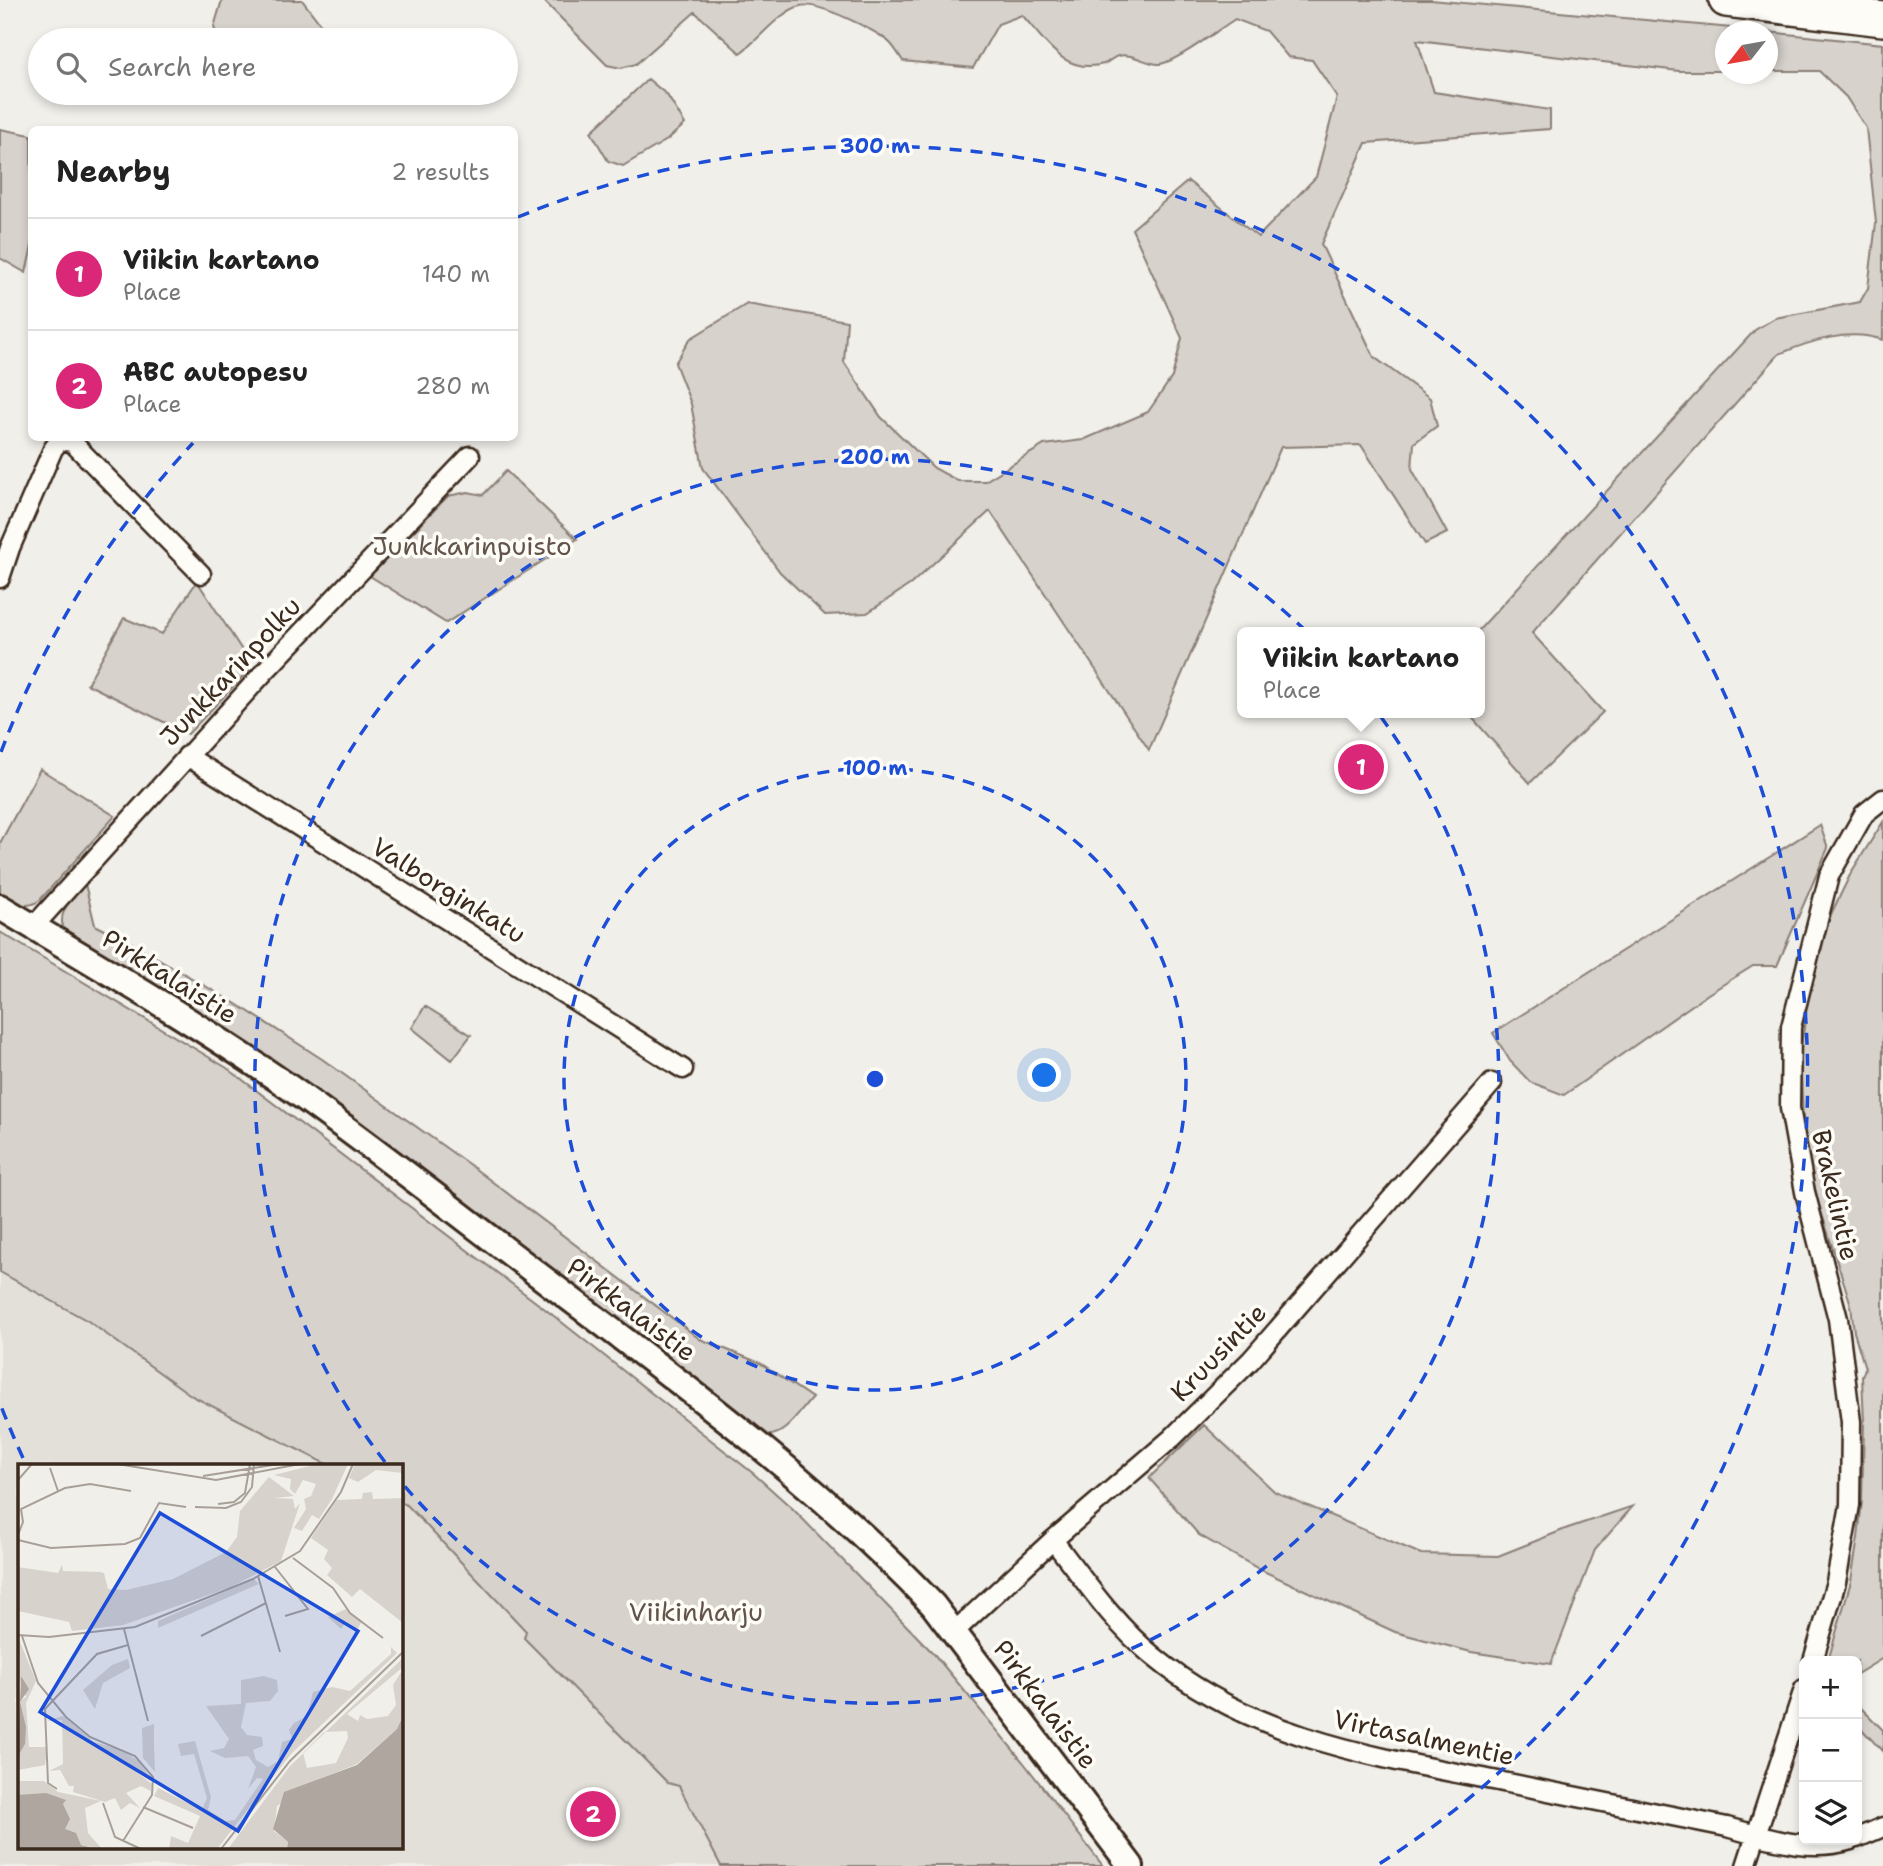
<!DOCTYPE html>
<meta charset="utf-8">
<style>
body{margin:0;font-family:"Shantell Sans",sans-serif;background:#f6f6f6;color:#222}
.controls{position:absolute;right:21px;bottom:21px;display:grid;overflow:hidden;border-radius:10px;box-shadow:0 4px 10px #0003}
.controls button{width:63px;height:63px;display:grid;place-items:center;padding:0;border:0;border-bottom:2px solid #e0e0e0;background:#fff;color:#222;font:35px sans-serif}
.compass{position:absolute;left:1715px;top:21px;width:63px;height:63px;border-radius:50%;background:#fff;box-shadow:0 4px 10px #0003;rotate:239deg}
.you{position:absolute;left:1045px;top:1076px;width:24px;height:24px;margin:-18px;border:5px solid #fff;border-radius:50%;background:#1a73e8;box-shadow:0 0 0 10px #1a73e833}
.badge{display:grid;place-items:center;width:46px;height:46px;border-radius:50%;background:#db2777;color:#fff;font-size:23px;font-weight:700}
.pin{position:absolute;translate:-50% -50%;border:4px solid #fff;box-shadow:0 2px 7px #0006}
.popup{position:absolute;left:1237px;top:627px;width:248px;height:91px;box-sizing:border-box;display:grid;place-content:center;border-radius:10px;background:#fff;filter:drop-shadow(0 2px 5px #0005);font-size:23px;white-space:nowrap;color:#767676}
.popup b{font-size:26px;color:#222}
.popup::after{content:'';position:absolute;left:50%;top:100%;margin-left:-14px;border:14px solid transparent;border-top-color:#fff}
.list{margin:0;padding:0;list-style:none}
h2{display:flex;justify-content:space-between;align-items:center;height:91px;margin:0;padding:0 28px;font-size:30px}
h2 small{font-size:23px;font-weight:400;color:#767676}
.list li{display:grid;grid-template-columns:46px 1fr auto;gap:21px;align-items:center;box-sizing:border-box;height:112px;padding:0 28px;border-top:2px solid #e0e0e0}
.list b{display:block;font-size:26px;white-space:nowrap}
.list p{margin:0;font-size:23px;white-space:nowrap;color:#767676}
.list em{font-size:23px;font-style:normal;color:#767676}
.icon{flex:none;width:38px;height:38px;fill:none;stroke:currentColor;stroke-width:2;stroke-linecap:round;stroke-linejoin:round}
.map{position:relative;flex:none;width:1883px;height:1866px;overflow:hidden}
.search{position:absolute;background:#fff;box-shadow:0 4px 10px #0003;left:28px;top:28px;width:490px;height:77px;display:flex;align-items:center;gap:18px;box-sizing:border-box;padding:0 24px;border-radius:38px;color:#767676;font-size:26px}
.panel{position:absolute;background:#fff;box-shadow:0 4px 10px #0003;left:28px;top:126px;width:490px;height:315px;border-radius:10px}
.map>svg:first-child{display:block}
.built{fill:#e3e0da}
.green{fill:#d7d2cc;stroke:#897e75;stroke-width:2}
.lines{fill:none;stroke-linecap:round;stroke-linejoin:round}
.street-casing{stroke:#3b2a1e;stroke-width:23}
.secondary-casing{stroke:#3b2a1e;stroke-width:30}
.highway-casing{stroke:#3b2a1e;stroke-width:38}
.street{stroke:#fdfcf7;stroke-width:18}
.secondary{stroke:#fdfcf7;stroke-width:24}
.highway{stroke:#fdfcf7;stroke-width:33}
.ring{fill:none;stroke:#1d4ed8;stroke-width:3.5;stroke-dasharray:12 9}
.labels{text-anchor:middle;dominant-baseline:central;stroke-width:7;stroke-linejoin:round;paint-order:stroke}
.park-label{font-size:26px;fill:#62544a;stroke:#fdfcf7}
.street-label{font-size:26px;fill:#3b2a1e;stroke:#fdfcf7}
.inset-road{fill:none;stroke:#a8a098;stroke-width:2}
.view{fill:#1d4ed8;fill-opacity:0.15;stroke:#1d4ed8;stroke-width:3.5}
.inset-edge{fill:none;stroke:#3b2a1e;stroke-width:3.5}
.centre{fill:#1d4ed8;stroke:#fdfcf7;stroke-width:3.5}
.ring-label{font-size:21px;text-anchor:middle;font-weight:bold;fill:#1d4ed8;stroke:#fdfcf7;stroke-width:7;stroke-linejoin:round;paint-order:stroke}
</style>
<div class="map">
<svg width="1883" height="1866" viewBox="0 0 1883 1866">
<rect width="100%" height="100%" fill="#f1efea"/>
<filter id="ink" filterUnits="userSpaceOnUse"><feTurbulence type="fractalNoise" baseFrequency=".0143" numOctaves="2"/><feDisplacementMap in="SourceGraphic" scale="14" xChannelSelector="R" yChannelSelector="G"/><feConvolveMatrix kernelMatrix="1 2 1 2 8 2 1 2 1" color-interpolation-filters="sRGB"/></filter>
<g filter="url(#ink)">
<path class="built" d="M 0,1272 L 88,1321 L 192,1396 L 328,1465 L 19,1465 L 19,1847 L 401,1847 L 401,1502 L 408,1506 L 526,1632 L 524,1638 L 679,1786 L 721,1866 L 0,1866 Z"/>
<path class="green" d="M 222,0 L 302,0 L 321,25 L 323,35 L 320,40 L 218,40 L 214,27 Z
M 543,0 L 1431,0 L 1764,31 L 1726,32 L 1725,71 L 1679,71 L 1417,40 L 1434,92 L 1550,110 L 1550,129 L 1366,143 L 1321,244 L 1374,357 L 1430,398 L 1437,426 L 1414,443 L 1412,469 L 1447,533 L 1425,544 L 1361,445 L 1281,447 L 1149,750 L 990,511 L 911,584 L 867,613 L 825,615 L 780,572 L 703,468 L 691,404 L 675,363 L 690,339 L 747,304 L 847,321 L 844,362 L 881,417 L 934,468 L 958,481 L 985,481 L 1044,445 L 1083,440 L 1148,412 L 1172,377 L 1182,338 L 1132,229 L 1188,181 L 1258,237 L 1316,177 L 1337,97 L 1312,60 L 1288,57 L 1266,31 L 1235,19 C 1219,29 1178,61 1160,64 C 1147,65 1133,52 1118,56 C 1113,57 1109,62 1104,64 C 1063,75 1046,41 1022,15 L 998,24 L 973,68 L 903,61 C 899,55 895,48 890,43 C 878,31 817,1 800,6 C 779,12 759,40 740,53 L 695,12 L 636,64 L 621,68 L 607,65 Z
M 1768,32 L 1883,44 L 1883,340 C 1849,328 1811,341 1779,354 L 1532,633 L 1603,712 L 1530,783 L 1468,713 L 1480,713 L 1480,632 L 1477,632 L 1755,330 L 1775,318 L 1860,302 L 1868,288 L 1876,223 L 1866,128 L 1846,97 L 1819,71 L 1768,71 Z
M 648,79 L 667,95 L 685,124 L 667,140 L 623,166 L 608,161 L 591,132 Z
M 0,129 L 31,135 L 32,246 L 26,273 L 0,258 Z
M 506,471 L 577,539 L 446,623 L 370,576 L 448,496 L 468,492 L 483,495 Z
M 197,581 L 249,661 L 249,670 L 188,734 L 87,684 L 124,618 L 162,634 Z
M 40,769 L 115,816 L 40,900 C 25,911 14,902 0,894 L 0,843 Z
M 1883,822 L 1883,1658 L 1857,1674 L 1857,1661 L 1828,1661 L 1851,1581 L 1858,1538 L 1862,1500 L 1864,1423 L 1862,1377 L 1865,1368 L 1854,1332 L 1851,1305 L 1818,1202 L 1804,1143 L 1800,1054 L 1813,967 L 1832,912 L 1852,871 Z
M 1820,825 L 1828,848 L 1777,966 L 1753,966 L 1708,994 L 1564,1095 L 1530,1082 L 1510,1061 L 1493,1033 Z
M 85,884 L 95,925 L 133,944 L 243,1008 L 322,1059 L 474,1168 L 700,1339 L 760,1363 L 812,1398 C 800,1411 784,1439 765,1435 L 65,934 C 55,912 71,900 85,884 Z
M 0,932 L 227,1068 L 545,1309 L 754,1474 L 793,1509 L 934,1654 L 1024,1763 L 1103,1866 L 721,1866 L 679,1786 L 668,1783 L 524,1638 L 526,1631 L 408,1506 L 401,1502 L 401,1465 L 328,1465 L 192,1396 L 88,1321 L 0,1272 Z
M 425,1006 L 471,1035 L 452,1060 L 412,1028 Z
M 1204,1425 L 1275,1492 L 1421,1554 L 1498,1556 L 1568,1528 L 1633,1506 L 1595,1550 L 1551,1664 L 1471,1652 L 1395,1632 L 1259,1569 L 1199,1535 L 1149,1478 Z
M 1857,1704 L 1883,1730 L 1883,1752 L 1857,1724 Z"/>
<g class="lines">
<g class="street-casing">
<path id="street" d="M 0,578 L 10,548 L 53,449 L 60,440 L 72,442 L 201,574
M 187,756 L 683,1069
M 33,927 L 267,669 L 470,456
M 1053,1540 C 1084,1580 1114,1624 1153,1656 C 1250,1737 1374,1757 1493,1780 C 1571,1796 1649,1811 1727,1827 C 1767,1838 1810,1853 1851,1840
M 955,1631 L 1053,1540 L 1172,1438 L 1251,1360 L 1492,1083
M 1813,1661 L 1836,1582 L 1850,1505 L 1851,1422 L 1838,1319 L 1805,1192 L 1790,1108 L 1791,1027 L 1829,876 L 1864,814 L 1883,799
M 1857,1838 L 1883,1827
M 1746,1866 L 1804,1689"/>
</g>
<g class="secondary-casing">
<path id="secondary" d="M 0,907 C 102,968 206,1028 303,1097 C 392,1161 478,1229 565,1295 C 693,1392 822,1488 933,1605 L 1131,1866"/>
</g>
<g class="highway-casing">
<path id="highway" d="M 1726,0 L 1883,19"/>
</g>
<use href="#street" class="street"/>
<use href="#secondary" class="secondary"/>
<use href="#highway" class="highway"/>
</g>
</g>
<g class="ring">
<circle cx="875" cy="1079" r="311"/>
<path d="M385 1462A622 622 0 1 1 402 1483"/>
<path d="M23 1458A933 933 0 0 1 1 1406M1 752A933 933 0 0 1 193 443M518 217A933 933 0 0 1 1376 1866"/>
</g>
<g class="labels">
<g class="park-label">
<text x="472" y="545">Junkkarinpuisto</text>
<text x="696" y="1611">Viikinharju</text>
</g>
<g class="street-label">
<text transform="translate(230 671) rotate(-47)">Junkkarinpolku</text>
<text transform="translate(449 890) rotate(32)">Valborginkatu</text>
<text transform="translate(170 976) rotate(32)">Pirkkalaistie</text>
<text transform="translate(1836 1195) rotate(77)">Brakelintie</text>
<text transform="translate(632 1309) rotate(37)">Pirkkalaistie</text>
<text transform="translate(1218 1352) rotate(-46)">Kruusintie</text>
<text transform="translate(1046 1704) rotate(53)">Pirkkalaistie</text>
<text transform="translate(1424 1737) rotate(12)">Virtasalmentie</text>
</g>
</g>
<g transform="translate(18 1464)">
<rect width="385" height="385" fill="#f1efea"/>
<path d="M 300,0 L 330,0 L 314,35 L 301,55 L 294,51 L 284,67 L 276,64 L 288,45 L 286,35 L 293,32 L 298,20 L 285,16 L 277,30 L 272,25 L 273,15 L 256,11 ZM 337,0 L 385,0 L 385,9 L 358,6 L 340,18 L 331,14 ZM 251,13 L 276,32 L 256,34 L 275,35 L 277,45 L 282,39 L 263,97 L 213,123 L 105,161 L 54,167 L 51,158 L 0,147 L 0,103 L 40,109 L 44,101 L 45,107 L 82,108 L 86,109 L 90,125 L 108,126 L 155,115 L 208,88 L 219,73 L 222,47 ZM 354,28 L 355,35 L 385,34 L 385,159 L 342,125 L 334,133 L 309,111 L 314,104 L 306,95 L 310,86 L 293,74 L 319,36 L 344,35 L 345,29 ZM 236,115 L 241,120 L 140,164 L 140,157 ZM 328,145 L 344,157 L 338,168 L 328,158 L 323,165 L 310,153 ZM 0,173 L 18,217 L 8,239 L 11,283 L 28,283 L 28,293 L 27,301 L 0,306 L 2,237 L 8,233 L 0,213 ZM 373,183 L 379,189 L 273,290 L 199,385 L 151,385 L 153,372 L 170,379 L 182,352 L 136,332 L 140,324 L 184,346 L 189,334 L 176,290 L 163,292 L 160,280 L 177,277 L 193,333 L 190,346 L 208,357 L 217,356 L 245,315 L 239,314 L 230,325 L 238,303 L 230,292 L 207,294 L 192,287 L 206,284 L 211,275 L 188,242 L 223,240 L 223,216 L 246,212 L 259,216 L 260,227 L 252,237 L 228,239 L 223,263 L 229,271 L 244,273 L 245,282 L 235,286 L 238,296 L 250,303 L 260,297 L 264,278 L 274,275 L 271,266 L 276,259 L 289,252 L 295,228 L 314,223 L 332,227 L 373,190 ZM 385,194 L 385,203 L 329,250 L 340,257 L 342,251 L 349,255 L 370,252 L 378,241 L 375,221 L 385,205 L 385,252 L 379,265 L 339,300 L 297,317 L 259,342 L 256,367 L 270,378 L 269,385 L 210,385 L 272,302 ZM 329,267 L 330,274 L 318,299 L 289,304 L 285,289 L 306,268 ZM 110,195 L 112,204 L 85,219 L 77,245 L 65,226 L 94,201 ZM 45,252 L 76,278 L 104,286 L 122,298 L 134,318 L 118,308 L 134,320 L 133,327 L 123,322 L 108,329 L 122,344 L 112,339 L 103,346 L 97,334 L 87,338 L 55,328 L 56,322 L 51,322 L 42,306 L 31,307 L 45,300 L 44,256 L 28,257 ZM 136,260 L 136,283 L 137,308 L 125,294 L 124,264 ZM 0,317 L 26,317 L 40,328 L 83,337 L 67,344 L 70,369 L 84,385 L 63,381 L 47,365 L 45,337 L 0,331 Z" fill="#d7d2cc" fill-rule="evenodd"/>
<path d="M 3,212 L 11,225 L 2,238 L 8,263 L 7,280 L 0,292 ZM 385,252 L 385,385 L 269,385 L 270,378 L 255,365 L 266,328 L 339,301 L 379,265 ZM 28,329 L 48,336 L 45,340 L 52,355 L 47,365 L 58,369 L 63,381 L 79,385 L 0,385 L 0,331 Z" fill="#aea69f"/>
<path class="inset-road" d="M 99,0 L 198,16 L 282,0M 32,4 L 40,27M 185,12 L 261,0M 0,16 L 14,0M 200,40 L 216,38 L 227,29 L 232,0M 177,43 L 208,44 L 223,38 L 234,23 L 236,0M 0,71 L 5,58 L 3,45 L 47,24 L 72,20 L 113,27M 0,76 L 33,84 L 107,80 L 122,74 L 141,39 L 168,43M 275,94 L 315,124 L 332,149 L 365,174M 257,103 L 290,145 L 267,152M 240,112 L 262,188M 106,165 L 130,257M 0,171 L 31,173 L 117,163 L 235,115 L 282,87 L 323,28 L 335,0M 4,172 L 20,219 L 48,253 L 72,273 L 117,292 L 135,313 L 134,331 L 105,377M 183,172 L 248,139M 39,325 L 30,319 L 27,245 L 79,190 L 110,181M 85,339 L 97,373 L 123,385M 125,343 L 175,364M 203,385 L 272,297 L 385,188"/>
<path class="view" d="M 142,49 L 340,167 L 220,367 L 22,248 Z"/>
<rect width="385" height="385" class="inset-edge"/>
</g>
<circle cx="875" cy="1079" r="10" class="centre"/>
<g class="ring-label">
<text x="875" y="153">300 m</text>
<text x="875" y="464">200 m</text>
<text x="875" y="775">100 m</text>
</g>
</svg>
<div class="controls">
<button>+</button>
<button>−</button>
<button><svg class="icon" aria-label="layers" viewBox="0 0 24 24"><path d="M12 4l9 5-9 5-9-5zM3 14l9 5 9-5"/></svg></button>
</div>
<svg class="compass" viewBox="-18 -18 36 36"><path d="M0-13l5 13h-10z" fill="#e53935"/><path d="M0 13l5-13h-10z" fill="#767676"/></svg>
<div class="you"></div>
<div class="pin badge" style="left:1361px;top:767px">1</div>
<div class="popup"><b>Viikin kartano</b>Place</div>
<div class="pin badge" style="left:593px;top:1814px">2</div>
<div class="search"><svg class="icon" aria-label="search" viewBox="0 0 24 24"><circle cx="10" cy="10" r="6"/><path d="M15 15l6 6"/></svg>Search here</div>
<section class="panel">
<h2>Nearby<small>2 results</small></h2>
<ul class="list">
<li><span class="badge">1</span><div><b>Viikin kartano</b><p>Place</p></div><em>140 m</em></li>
<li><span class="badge">2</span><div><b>ABC autopesu</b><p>Place</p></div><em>280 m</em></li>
</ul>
</section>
</div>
